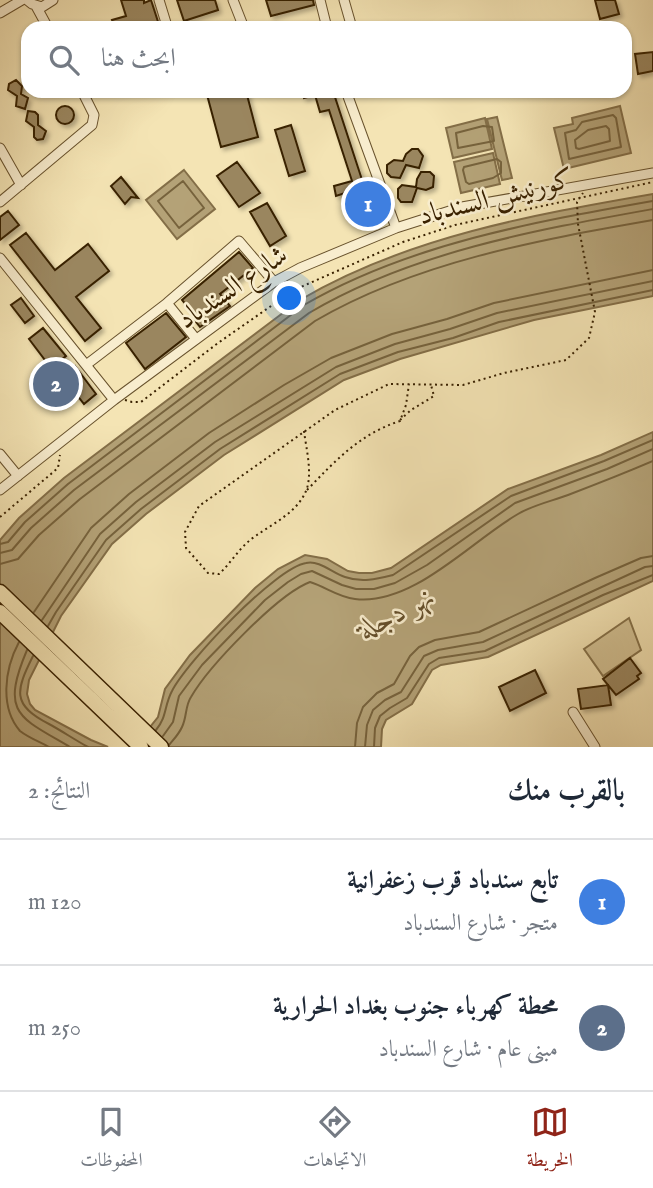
<!DOCTYPE html>
<html lang="ar">
<meta charset="utf-8">
<style>
body{margin:0;font-family:"IM FELL English",Amiri,serif;background:#f2f2f3;color:#1f2937;direction:rtl}
.you{position:absolute;left:290px;top:299px;width:24px;height:24px;margin:-18px;border:5px solid #fff;border-radius:50%;background:#1a73e8;box-shadow:0 0 0 10px #1a73e833}
.badge{display:grid;place-items:center;width:46px;height:46px;border-radius:50%;background:#8f2418;color:#fff;font-size:23px;font-weight:700}
.pin{position:absolute;translate:-50% -50%;border:4px solid #fff;box-shadow:0 2px 7px #0006}
.list{margin:0;padding:0;list-style:none}
h2{display:flex;justify-content:space-between;align-items:center;height:91px;margin:0;padding:0 28px;font-size:30px}
h2 small{font-size:23px;font-weight:400;color:#747a83}
.list li{display:grid;grid-template-columns:46px 1fr auto;gap:21px;align-items:center;box-sizing:border-box;height:126px;padding:0 28px;border-top:2px solid #e0e1e3}
.list b{display:block;font-size:26px;white-space:nowrap}
.list p{margin:0;font-size:23px;white-space:nowrap;color:#747a83}
.list em{font-size:23px;font-style:normal;color:#747a83}
.icon{flex:none;width:38px;height:38px;fill:none;stroke:currentColor;stroke-width:2;stroke-linecap:round;stroke-linejoin:round}
.map{position:relative;flex:none;width:653px;height:747px;overflow:hidden;direction:ltr}
.search{position:absolute;background:#fff;box-shadow:0 2px 5px #0004;left:21px;right:21px;top:21px;height:77px;display:flex;align-items:center;gap:18px;box-sizing:border-box;padding:0 24px;border-radius:21px;color:#747a83;font-size:26px}
.sheet{height:343px;background:#fff}
nav{display:flex;justify-content:space-around;align-items:center;box-sizing:border-box;height:98px;border-top:2px solid #e0e1e3;background:#fff;font-size:19px;color:#747a83}
nav a{display:grid;justify-items:center;gap:4px}
nav .on{color:#8f2418}
.map>svg:first-child{display:block}
.green{fill:#d4c395;stroke:#86724a;stroke-width:2}
.water{fill:#b4a277;stroke:#836e47;stroke-width:2}
.lines{fill:none;stroke-linecap:round;stroke-linejoin:round}
.shore{stroke:#76623c;stroke-width:2}
.building{fill:#9a865e;stroke:#392100;stroke-width:2;filter:url(#shadow)}
.minor-casing{stroke:#68522d;stroke-width:11}
.highway-casing{stroke:#392100;stroke-width:17}
.path{stroke:#392100;stroke-width:2;stroke-dasharray:2 3.5;stroke-linecap:butt}
.minor{stroke:#f8edce;stroke-width:9}
.highway{stroke:#f4e4b4;stroke-width:14}
.labels{text-anchor:middle;dominant-baseline:central;stroke-width:5;stroke-linejoin:round;paint-order:stroke}
.street-label{font-size:28px;fill:#392100;stroke:#f8edce}
.water-label{font-size:30px;font-style:italic;fill:#644e2a;stroke:#f8edce}
</style>
<div class="map">
<svg width="653" height="747" viewBox="0 0 653 747">
<defs>
<filter id="shadow"><feDropShadow dx="3" dy="3" stdDeviation="2" flood-color="#0004"/></filter>
</defs>
<rect width="100%" height="100%" fill="#f4e4b4"/>
<filter id="stains"><feTurbulence type="fractalNoise" baseFrequency=".00286" numOctaves="4"/><feColorMatrix values="0 0 0 0 .2 0 0 0 0 .09 0 0 0 0 .02 0 0 0 .5 -.17"/></filter>
<radialGradient id="worn" r=".72"><stop offset=".6" stop-color="#630" stop-opacity="0"/><stop offset="1" stop-color="#630" stop-opacity=".3"/></radialGradient>
<path class="green" d="M 629,618 L 641,650 L 603,676 L 584,649 Z"/>
<path class="water" d="M 620,106 L 631,153 L 564,169 L 554,128 L 573,124 L 572,118 Z
M 497,117 L 512,178 L 502,180 L 487,119 Z
M 485,118 L 492,149 L 453,158 L 446,128 Z
M 493,153 L 500,184 L 461,193 L 454,162 Z
M 184,170 L 215,209 L 177,239 L 146,200 Z
M 653,194 L 653,296 L 534,320 L 400,359 L 344,380 L 224,455 L 146,514 L 112,544 L 61,616 L 29,680 L 27,694 L 30,704 L 35,710 L 91,740 L 108,747 L 0,747 L 0,540 L 19,518 L 64,478 L 300,300 C 407,237 532,215 653,194 Z
M 653,432 L 653,581 L 488,657 L 441,665 L 432,670 L 412,704 L 386,720 L 382,729 L 381,747 L 134,747 L 158,717 L 165,689 L 190,655 L 255,588 L 278,569 L 305,555 L 327,559 L 348,571 L 359,573 L 372,573 L 391,568 L 508,489 L 601,455 Z"/>
<g class="lines">
<path class="shore" d="M 613,115 L 616,118 L 621,147 L 569,159 L 565,133 L 576,130 L 582,122 Z
M 483,126 L 492,127 L 494,141 L 458,148 L 456,133 Z
M 606,126 L 609,129 L 610,141 L 579,149 L 576,148 L 575,140 L 588,130 Z
M 497,159 L 501,162 L 501,173 L 493,178 L 469,184 L 466,182 L 463,170 L 464,167 Z
M 183,181 L 204,208 L 179,228 L 158,201 Z
M 0,544 L 8,542 L 25,522 L 68,484 L 304,305 C 409,244 534,222 653,201
M 0,553 L 12,550 L 31,528 L 74,490 L 309,313 C 412,252 536,230 653,209
M 0,564 L 18,559 L 39,535 L 80,499 L 315,321 C 416,262 538,240 653,220
M 34,612 L 91,528 L 129,494 L 209,433 L 284,385 L 331,358 L 392,334 L 447,319 L 494,303 L 653,270
M 42,620 L 100,534 L 136,502 L 215,442 L 336,367 L 395,344 L 450,329 L 497,313 L 653,281
M 48,626 L 56,612 L 106,540 L 141,509 L 220,449 L 340,374 L 398,352 L 453,338 L 499,322 L 653,290
M 19,642 C 4,670 0,708 20,731 C 29,738 40,742 49,747
M 27,650 C 0,714 19,717 70,747
M 33,656 C 16,690 11,705 49,724 C 62,731 75,740 88,747
M 156,730 C 167,717 164,706 172,691 C 186,663 275,568 306,563 C 320,560 332,573 345,577 C 362,583 377,579 393,575 L 511,496 L 604,461 L 653,440
M 163,736 L 173,722 L 179,696 L 202,665 L 265,600 L 288,582 L 301,574 L 312,571 L 342,585 L 356,589 L 374,589 L 395,583 L 427,565 L 515,503 L 607,469 L 653,449
M 169,745 C 174,739 179,734 182,727 C 187,717 185,706 191,697 C 209,666 278,594 310,582 C 326,587 338,597 355,599 C 413,606 471,541 518,514 C 533,505 552,501 568,495 C 597,484 625,473 653,461
M 355,747 L 357,723 L 363,707 L 377,693 L 394,684 L 410,656 L 419,647 L 435,640 L 479,632 L 595,578 L 641,558 L 653,556
M 365,747 L 367,725 L 373,710 L 385,700 L 401,692 L 424,656 L 438,650 L 483,642 L 645,567 L 653,566
M 374,747 L 375,728 L 380,716 L 390,708 L 407,698 L 429,664 L 439,658 L 485,651 L 603,595 L 653,575"/>
</g>
<path class="building" d="M 121,0 L 144,0 L 144,3 L 151,0 L 160,28 L 115,28 L 112,20 L 126,16 Z
M 177,0 L 215,0 L 218,10 L 184,21 Z
M 266,0 L 313,0 L 314,5 L 271,16 Z
M 595,0 L 615,0 L 619,14 L 600,19 Z
M 653,52 L 653,71 L 638,74 L 635,54 Z
M 16,80 L 22,86 L 21,94 L 28,98 L 25,109 L 16,106 L 17,96 L 8,90 L 9,84 Z
M 206,91 L 246,91 L 258,137 L 221,147 Z
M 302,91 L 333,91 L 366,192 L 356,195 L 354,190 L 336,196 L 334,186 L 352,181 L 329,110 L 320,112 L 315,95 L 304,98 Z
M56 115a9 9 0 1 1 18 0a9 9 0 1 1-18 0Z
M 28,111 L 35,112 L 38,115 L 38,125 L 46,131 L 43,139 L 37,140 L 34,137 L 34,127 L 26,121 Z
M 291,125 L 305,171 L 289,176 L 275,130 Z
M 412,149 L 418,149 L 423,156 L 419,168 L 406,165 L 400,178 L 391,177 L 387,173 L 387,165 L 394,160 L 403,161 L 406,154 Z
M 237,162 L 260,193 L 239,207 L 217,176 Z
M 421,172 L 430,172 L 434,176 L 433,187 L 426,190 L 417,188 L 412,202 L 401,202 L 398,198 L 398,189 L 402,185 L 416,187 L 417,179 Z
M 121,177 L 138,198 L 131,197 L 125,204 L 111,186 Z
M 267,203 L 286,236 L 270,246 L 250,212 Z
M 8,211 L 19,225 L 0,240 L 0,217 Z
M 26,233 L 55,270 L 88,244 L 109,271 L 76,297 L 101,328 L 85,341 L 10,245 Z
M 239,252 L 253,268 L 220,294 L 230,306 L 200,327 L 193,318 L 195,316 L 182,300 Z
M 21,298 L 34,316 L 25,323 L 11,305 Z
M 166,313 L 186,337 L 145,369 L 126,343 Z
M 43,328 L 66,356 L 51,368 L 29,339 Z
M 75,366 L 96,394 L 84,404 L 62,376 Z
M 630,658 L 641,673 L 637,676 L 639,679 L 616,695 L 603,679 Z
M 535,670 L 546,693 L 510,711 L 499,687 Z
M 608,685 L 611,705 L 581,709 L 578,689 Z"/>
<g class="lines">
<g class="minor-casing">
<path id="minor" d="M 27,0 L 32,4 L 42,7 L 53,0
M 159,0 L 167,26
M 233,0 L 244,28
M 320,0 L 327,28
M 344,0 L 352,28
M 36,6 L 48,28
M 0,13 L 22,0
M 346,91 L 396,228
M 0,148 L 21,185
M 0,202 L 92,125 L 94,115 L 82,91
M 0,258 L 114,400
M 167,303 L 196,339
M 86,365 L 167,303 L 239,241 L 274,282
M 0,454 L 18,476
M 0,490 L 114,400 L 274,282 L 300,268 L 396,228 L 462,207 L 653,173
M 573,712 L 595,747"/>
</g>
<g class="highway-casing">
<path id="highway" d="M 0,592 L 161,747
M 0,612 L 141,747"/>
</g>
<path class="path" d="M 125,400 L 132,402 L 141,402 L 218,343 L 294,290 L 403,242 L 455,225 L 653,182
M 400,420 L 411,410 L 434,396 L 431,385
M 304,431 C 306,448 313,474 306,491 C 296,515 267,526 249,541 C 238,550 230,564 219,574 L 208,573 L 186,548 L 185,532 L 199,506 L 335,410 L 389,384 L 463,385 L 504,373 L 566,360 L 589,338 L 595,312 L 578,224 L 577,202 L 583,193
M 307,490 C 336,460 360,434 400,421 L 406,405 L 409,384
M 0,517 L 58,468 L 60,455"/>
<use href="#minor" class="minor"/>
<use href="#highway" class="highway"/>
</g>
<g class="labels">
<g class="street-label">
<text transform="translate(496 198) rotate(-14)">كورنيش السندباد</text>
<text transform="translate(233 288) rotate(-34)">شارع السندباد</text>
</g>
<g class="water-label">
<text transform="translate(397 614) rotate(-28)">نهر دجلة</text>
</g>
</g>
<rect width="100%" height="100%" filter="url(#stains)"/>
<rect width="100%" height="100%" fill="url(#worn)"/>
</svg>
<div class="you"></div>
<div class="pin badge" style="left:368px;top:204px;background:#3f7fe0">1</div>
<div class="pin badge" style="left:56px;top:384px;background:#5c6f8a">2</div>
<div class="search"><svg class="icon" aria-label="search" viewBox="0 0 24 24"><circle cx="10" cy="10" r="6"/><path d="M15 15l6 6"/></svg>ابحث هنا</div>
</div>
<section class="sheet">
<h2>بالقرب منك<small>النتائج: 2</small></h2>
<ul class="list">
<li><span class="badge" style="background:#3f7fe0">1</span><div><b>تابع سندباد قرب زعفرانية</b><p>متجر · شارع السندباد</p></div><em>120 m</em></li>
<li><span class="badge" style="background:#5c6f8a">2</span><div><b>محطة كهرباء جنوب بغداد الحرارية</b><p>مبنى عام · شارع السندباد</p></div><em>250 m</em></li>
</ul>
</section>
<nav>
<a class="on"><svg class="icon" aria-label="map" viewBox="0 0 24 24"><path d="M3 6l6-2 6 2 6-2v14l-6 2-6-2-6 2zM9 4v14M15 6v14"/></svg>الخريطة</a>
<a><svg class="icon" aria-label="directions" viewBox="0 0 24 24"><path d="M12 3l9 9-9 9-9-9zM9 14v-3h6M13 9l2 2-2 2"/></svg>الاتجاهات</a>
<a><svg class="icon" aria-label="saved" viewBox="0 0 24 24"><path d="M7 4h10v16l-5-4-5 4z"/></svg>المحفوظات</a>
</nav>
